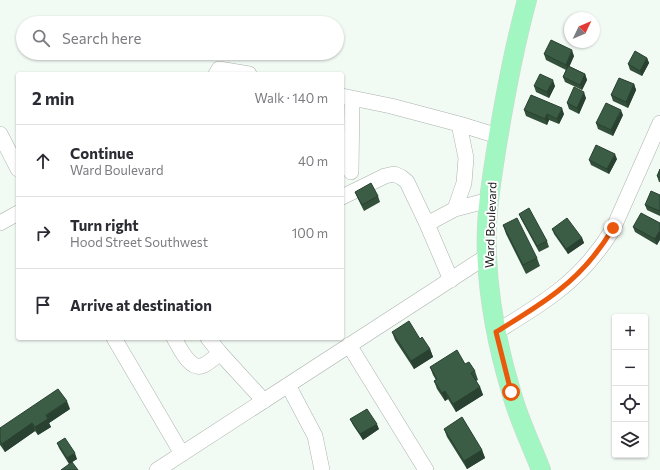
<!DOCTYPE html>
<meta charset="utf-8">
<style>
body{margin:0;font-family:Commissioner,sans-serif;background:#f7f7f7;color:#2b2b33}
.controls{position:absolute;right:12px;bottom:12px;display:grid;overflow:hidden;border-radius:4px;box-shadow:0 1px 3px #0004}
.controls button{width:36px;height:36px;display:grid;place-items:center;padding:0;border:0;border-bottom:1px solid #e1e1e2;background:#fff;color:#2b2b33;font:20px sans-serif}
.compass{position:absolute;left:564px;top:12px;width:36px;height:36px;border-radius:50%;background:#fff;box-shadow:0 1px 3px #0004;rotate:46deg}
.stop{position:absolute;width:12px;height:12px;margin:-9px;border:3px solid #ea580c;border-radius:50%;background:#fff}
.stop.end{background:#ea580c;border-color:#fff;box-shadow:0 1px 4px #0008}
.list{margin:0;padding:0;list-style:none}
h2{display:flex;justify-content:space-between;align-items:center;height:52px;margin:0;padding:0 16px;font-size:17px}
h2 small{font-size:13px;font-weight:400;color:#7c7c81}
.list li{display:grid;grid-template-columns:26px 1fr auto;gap:12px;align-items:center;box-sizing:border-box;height:72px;padding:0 16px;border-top:1px solid #e1e1e2}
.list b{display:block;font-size:15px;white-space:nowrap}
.list p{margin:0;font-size:13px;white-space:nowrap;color:#7c7c81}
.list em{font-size:13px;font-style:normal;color:#7c7c81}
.icon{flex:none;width:22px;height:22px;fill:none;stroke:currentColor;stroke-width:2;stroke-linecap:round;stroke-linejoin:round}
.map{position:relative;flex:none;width:660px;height:470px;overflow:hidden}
.search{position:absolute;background:#fff;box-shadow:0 1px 3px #0004;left:16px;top:16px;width:328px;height:44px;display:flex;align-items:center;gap:10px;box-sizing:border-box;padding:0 14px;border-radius:22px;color:#7c7c81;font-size:15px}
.panel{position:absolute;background:#fff;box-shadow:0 1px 3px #0004;left:16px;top:72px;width:328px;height:268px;border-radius:4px}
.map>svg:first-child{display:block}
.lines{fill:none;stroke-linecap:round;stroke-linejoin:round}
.minor-casing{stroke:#abb3ad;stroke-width:16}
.major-casing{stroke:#d5d5d5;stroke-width:20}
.minor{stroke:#fff;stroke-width:15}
.major{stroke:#a2f6c1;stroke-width:19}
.wall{fill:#33503b}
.shaded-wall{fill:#294130}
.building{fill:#3b5d45;stroke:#294130}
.route{stroke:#ea580c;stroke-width:5}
.labels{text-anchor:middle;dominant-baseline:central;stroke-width:4;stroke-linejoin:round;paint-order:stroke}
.street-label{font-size:12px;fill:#141715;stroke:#fff}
</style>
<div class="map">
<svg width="660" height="470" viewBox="0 0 660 470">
<rect width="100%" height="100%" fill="#f2faf4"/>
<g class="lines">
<g class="minor-casing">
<path id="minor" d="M 216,74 L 219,69 L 249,74
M 342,96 L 391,106 L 459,124 L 466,158 L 464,183 L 455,209 L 427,224 L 451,280
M 459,124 L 498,136
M 0,134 L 18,169
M 351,172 L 352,98
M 342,197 L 385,176 L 394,174 L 401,177 L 407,182 L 427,224
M 455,209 L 489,200
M 0,223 L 18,213
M 496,332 C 517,319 539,306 558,291 C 580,274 599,252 613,229 L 660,123
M 114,338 L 182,454
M 174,338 C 180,348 190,372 204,365 C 210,362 215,357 220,353
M 208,338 L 220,353 L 264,401
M 349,345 L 426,470
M 288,385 L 315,436 L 322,470
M 157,470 L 487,256"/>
</g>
<g class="major-casing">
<path id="major" d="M 527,0 C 514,48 505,96 497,145 C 491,182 485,220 487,257 C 489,302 498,348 511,391 C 518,418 531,444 541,470"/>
</g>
<use href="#minor" class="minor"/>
<use href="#major" class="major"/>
</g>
<path class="wall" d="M 544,54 L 574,56 L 569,66 L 585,74 L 587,80 L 582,90 L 565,82 L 563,77 L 566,70 L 546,60 Z
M 647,58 L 649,63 L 642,76 L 630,70 L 628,64 Z
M 634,84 L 636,90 L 628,108 L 613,101 L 611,95 Z
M 534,86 L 555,86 L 549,98 L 536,92 Z
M 586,98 L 579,114 L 569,109 L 567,103 Z
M 524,110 L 564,114 L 559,124 L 549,120 L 547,125 L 526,116 Z
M 623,115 L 613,136 L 598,129 L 596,123 Z
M 617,159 L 609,174 L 591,165 L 589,160 Z
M 660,169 L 660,182 L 659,182 L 657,176 Z
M 355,192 L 378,196 L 380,202 L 364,211 L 357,197 Z
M 660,195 L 660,216 L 647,210 L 645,205 Z
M 519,214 L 547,241 L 549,247 L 539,252 L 521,219 Z
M 660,223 L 657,245 L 635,232 L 633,227 Z
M 503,225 L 537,258 L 540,266 L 526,274 L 506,234 Z
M 552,229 L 582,238 L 584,243 L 568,254 L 554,234 Z
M 392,332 L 420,339 L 430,349 L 433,357 L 414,369 L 395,340 Z
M 465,364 L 475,371 L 478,380 L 476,381 L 480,387 L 483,395 L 456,412 L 448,399 L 445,401 L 437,389 L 434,381 L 436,380 L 433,375 L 430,367 Z
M 70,409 L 49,423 L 51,427 L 38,435 L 35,431 L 5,452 L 0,445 L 0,428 Z
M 350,419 L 379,429 L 363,440 L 353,425 Z
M 444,429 L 482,450 L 485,458 L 467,469 L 447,437 Z
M 57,443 L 77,459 L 69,464 L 59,448 Z"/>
<path class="shaded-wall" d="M 572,50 L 574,56 L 568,70 L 566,65 Z
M 647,58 L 649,63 L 642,76 L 640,71 Z
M 585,74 L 587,80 L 582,90 L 580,85 Z
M 553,80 L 555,86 L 549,98 L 547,92 Z
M 634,84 L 636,90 L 628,108 L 626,102 Z
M 584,92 L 586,98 L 579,114 L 577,108 Z
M 562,108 L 564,114 L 559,124 L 557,119 Z
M 621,110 L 623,115 L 613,136 L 611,130 Z
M 547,114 L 549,120 L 547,125 L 545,119 Z
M 615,154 L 617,159 L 609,174 L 607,169 Z
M 660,230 L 660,240 L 657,245 L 655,239 Z
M 582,238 L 584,243 L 568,254 L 566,249 Z
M 430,349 L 433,357 L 414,369 L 411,361 Z
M 480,387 L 483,395 L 456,412 L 453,404 Z
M 445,391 L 448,399 L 445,401 L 442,393 Z
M 67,401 L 70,409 L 49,423 L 51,427 L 38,435 L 35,427 L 46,415 Z
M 32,423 L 35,431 L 5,452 L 2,444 Z
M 377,424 L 379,429 L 363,440 L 360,434 Z
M 482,450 L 485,458 L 467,469 L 464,461 Z
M 75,453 L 77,459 L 69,464 L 67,458 Z"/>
<path class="building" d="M 551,40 L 572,50 L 566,65 L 544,54 Z
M 635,51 L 647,58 L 640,71 L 628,64 Z
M 568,66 L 585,74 L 580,85 L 563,77 Z
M 540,74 L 553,80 L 547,92 L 534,86 Z
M 619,78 L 634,84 L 626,102 L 611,95 Z
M 574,87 L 584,92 L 577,108 L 567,103 Z
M 531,95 L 562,108 L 557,119 L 547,114 L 545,119 L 524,110 Z
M 606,103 L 621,110 L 611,130 L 596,123 Z
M 596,145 L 615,154 L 607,169 L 589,160 Z
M 660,169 L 660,178 L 657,176 Z
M 371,183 L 378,196 L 362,205 L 355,192 Z
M 651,191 L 660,195 L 660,211 L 645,205 Z
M 529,208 L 547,241 L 537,246 L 519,214 Z
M 641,213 L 660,223 L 660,230 L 655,239 L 633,227 Z
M 517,218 L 537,258 L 523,265 L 503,225 Z
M 567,218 L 582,238 L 566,249 L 552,229 Z
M 409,321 L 420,339 L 422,337 L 430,349 L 411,361 L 392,332 Z
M 457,350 L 465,364 L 469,362 L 475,371 L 471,373 L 480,387 L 453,404 L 445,391 L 442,393 L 434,381 L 437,379 L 430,367 Z
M 58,389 L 67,401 L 46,415 L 48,419 L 35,427 L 32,423 L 2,444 L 0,441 L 0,428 Z
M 367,409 L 377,424 L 360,434 L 350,419 Z
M 462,417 L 482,450 L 464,461 L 444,429 Z
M 65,438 L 75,453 L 67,458 L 57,443 Z
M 72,462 L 78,470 L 61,470 Z"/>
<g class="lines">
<path class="route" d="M 511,392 L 496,332 C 517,319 539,306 558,291 C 580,274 599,252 613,228"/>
</g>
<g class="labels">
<g class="street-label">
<text transform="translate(490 225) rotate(-88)">Ward Boulevard</text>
</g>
</g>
</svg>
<div class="controls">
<button>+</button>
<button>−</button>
<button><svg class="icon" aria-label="locate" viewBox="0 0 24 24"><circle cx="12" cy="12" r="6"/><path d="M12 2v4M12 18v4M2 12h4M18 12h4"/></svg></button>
<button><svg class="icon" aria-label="layers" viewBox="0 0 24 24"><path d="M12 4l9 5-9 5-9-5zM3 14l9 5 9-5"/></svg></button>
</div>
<svg class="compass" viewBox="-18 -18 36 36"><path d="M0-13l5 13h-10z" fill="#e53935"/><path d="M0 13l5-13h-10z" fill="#7c7c81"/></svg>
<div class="stop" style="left:511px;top:392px"></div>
<div class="stop end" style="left:613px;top:228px"></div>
<div class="search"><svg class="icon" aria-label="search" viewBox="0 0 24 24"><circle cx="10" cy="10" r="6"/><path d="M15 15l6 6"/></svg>Search here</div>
<section class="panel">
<h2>2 min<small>Walk · 140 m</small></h2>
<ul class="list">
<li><svg class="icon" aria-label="ahead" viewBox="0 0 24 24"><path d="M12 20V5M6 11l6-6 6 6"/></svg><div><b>Continue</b><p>Ward Boulevard</p></div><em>40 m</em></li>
<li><svg class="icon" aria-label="right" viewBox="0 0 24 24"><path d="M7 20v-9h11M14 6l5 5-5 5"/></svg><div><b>Turn right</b><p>Hood Street Southwest</p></div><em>100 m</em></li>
<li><svg class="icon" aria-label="arrive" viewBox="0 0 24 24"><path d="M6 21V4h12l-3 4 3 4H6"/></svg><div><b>Arrive at destination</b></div></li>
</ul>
</section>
</div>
